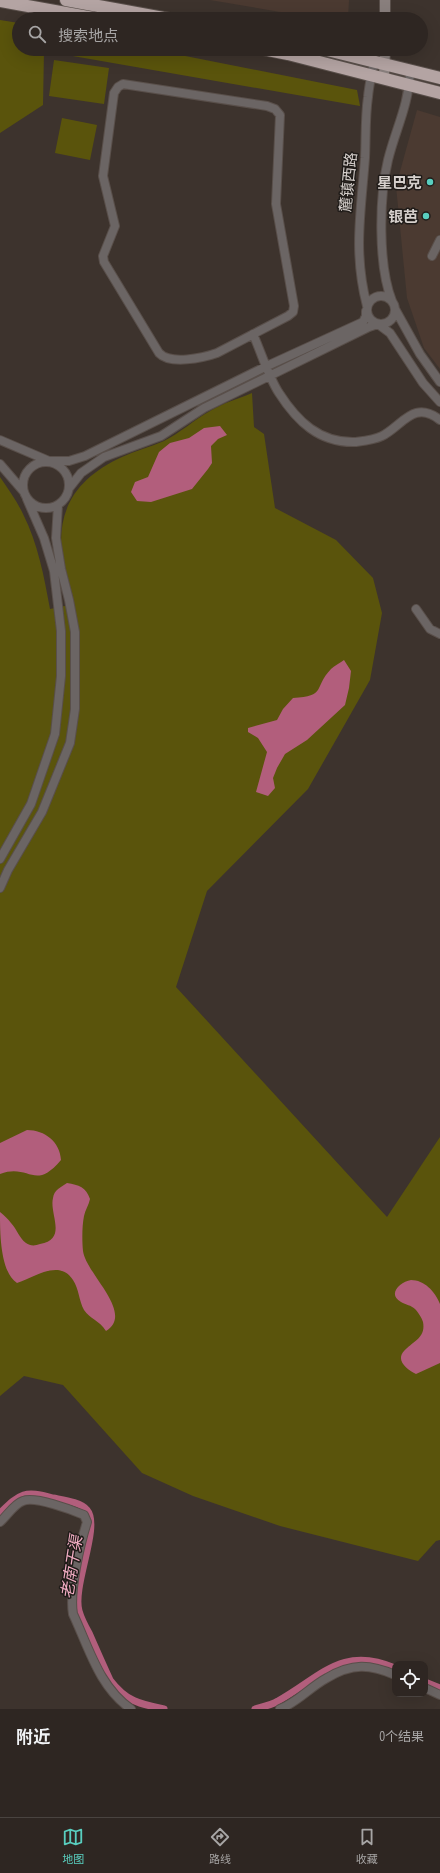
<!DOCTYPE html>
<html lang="zh">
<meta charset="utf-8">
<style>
body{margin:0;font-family:"PT Sans Narrow","Noto Sans SC",sans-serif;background:#3a322f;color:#f1f3f6}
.controls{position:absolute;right:12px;bottom:12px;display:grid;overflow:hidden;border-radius:8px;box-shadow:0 4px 16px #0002}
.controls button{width:36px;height:36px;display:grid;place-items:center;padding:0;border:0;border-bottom:1px solid #494340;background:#2e2622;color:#f1f3f6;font:20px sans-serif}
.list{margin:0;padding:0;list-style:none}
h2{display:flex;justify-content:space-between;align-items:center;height:52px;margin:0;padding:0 16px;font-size:17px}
h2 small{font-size:13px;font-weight:400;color:#a7a5a5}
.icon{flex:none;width:22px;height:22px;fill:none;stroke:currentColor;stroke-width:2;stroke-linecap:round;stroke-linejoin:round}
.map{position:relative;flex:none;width:440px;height:1709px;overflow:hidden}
.search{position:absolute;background:#2e2622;box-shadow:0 4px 16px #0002;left:12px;right:12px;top:12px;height:44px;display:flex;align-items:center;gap:10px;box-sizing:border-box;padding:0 14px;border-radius:22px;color:#a7a5a5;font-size:15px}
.sheet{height:108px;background:#2e2622}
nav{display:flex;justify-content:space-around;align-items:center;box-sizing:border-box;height:56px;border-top:1px solid #494340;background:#2e2622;font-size:11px;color:#a7a5a5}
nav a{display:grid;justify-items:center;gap:2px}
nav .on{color:#59cebf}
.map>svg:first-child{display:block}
.built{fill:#4b3a31}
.green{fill:#5a540c}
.water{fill:#b25e7c}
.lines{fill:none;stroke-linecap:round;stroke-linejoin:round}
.canal{stroke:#b25e7c;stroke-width:7}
.street-casing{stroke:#594f4a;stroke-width:10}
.secondary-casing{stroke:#594f4a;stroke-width:12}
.highway-casing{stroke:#594f4a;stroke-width:14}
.street{stroke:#6b6564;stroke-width:8}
.secondary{stroke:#897f7d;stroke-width:10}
.highway{stroke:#b4a4a3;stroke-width:12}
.poi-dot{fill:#59cebf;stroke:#201c19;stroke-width:1.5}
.labels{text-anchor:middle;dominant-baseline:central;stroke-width:3;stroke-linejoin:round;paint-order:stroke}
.street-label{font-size:15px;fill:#d6d0cc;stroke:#201c19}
.poi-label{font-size:15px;font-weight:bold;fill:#d6d0cc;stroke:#201c19;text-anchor:end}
.water-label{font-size:16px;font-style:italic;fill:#f2adc3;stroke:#201c19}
</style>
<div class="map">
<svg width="440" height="1709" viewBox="0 0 440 1709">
<rect width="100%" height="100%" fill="#3d332d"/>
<path class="built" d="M 210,0 L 349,0 L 348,19 L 321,19 Z
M 417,110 L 440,117 L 440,369 L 424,348 L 407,298 L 396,186 Z"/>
<path class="green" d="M 0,20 L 19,23 L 19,49 L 150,49 L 357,90 L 360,106 L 44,51 L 43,105 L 0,133 Z
M 54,60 L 109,68 L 104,104 L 49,96 Z
M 62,118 L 97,125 L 90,160 L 55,153 Z
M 252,393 L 254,427 L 264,434 L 275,508 L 336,540 L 373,578 L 382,613 L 370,680 L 308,789 L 207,891 L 176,987 L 387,1217 L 440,1137 L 440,1540 L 436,1541 L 418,1561 L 280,1526 L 193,1496 L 142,1473 L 63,1385 L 24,1376 L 0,1396 L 0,477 C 8,489 17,501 23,514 C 38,544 44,576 50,609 L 74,604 C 72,589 64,573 62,558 C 56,508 77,478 122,457 C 135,451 150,447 164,441 C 180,433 194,420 210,411 C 223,403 238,399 252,393 Z"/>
<path class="water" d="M 220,426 L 227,435 L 218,439 L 211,446 L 212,463 L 208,469 L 192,489 L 151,502 L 137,501 L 131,492 L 135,482 L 148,477 L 159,452 L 170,443 L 189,438 L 204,428 Z
M 344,660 L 351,671 L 349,688 L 345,705 L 307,740 L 285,754 L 277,768 L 273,778 L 275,788 L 268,796 L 256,792 L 267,752 L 258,738 L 248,732 L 248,728 L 277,720 L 283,709 L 293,698 C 327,696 313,688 331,669 C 334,666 340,663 344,660 Z
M 27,1130 C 45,1130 60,1142 61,1160 C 34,1192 30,1163 0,1174 L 0,1143 Z
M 67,1183 C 79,1185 86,1187 90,1199 C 89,1205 85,1210 84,1216 C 82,1226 82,1241 83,1251 C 86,1274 135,1313 106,1331 C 99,1320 90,1319 84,1310 C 79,1301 79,1289 73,1280 C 59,1258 34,1278 17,1283 C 0,1272 0,1232 0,1212 C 4,1215 8,1219 11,1223 C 17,1229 19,1238 26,1243 C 30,1246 35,1246 40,1244 C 68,1239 49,1214 53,1198 C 54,1190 61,1187 67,1183 Z
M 411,1280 C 424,1280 435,1291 440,1304 C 440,1313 440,1351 440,1363 L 416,1374 C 408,1370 395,1361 404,1351 C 413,1341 426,1338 423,1322 C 422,1318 418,1312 415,1309 C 411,1305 406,1305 401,1302 C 387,1294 400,1282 411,1280 Z"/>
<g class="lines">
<path class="canal" d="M 0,1513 C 21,1493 24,1490 53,1498 C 63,1500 81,1502 87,1510 C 101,1526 72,1586 79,1611 C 81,1618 85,1626 89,1633 C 96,1649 103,1665 110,1680 C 126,1701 139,1704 164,1709
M 425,1682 L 440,1688
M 255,1709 C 262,1707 272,1705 278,1701 C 321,1677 342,1645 395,1668"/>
<g class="street-casing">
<path id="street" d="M 123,84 L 267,106 L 275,109 L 280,115 L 276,204 L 294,306 L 293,312 L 288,316 L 217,353 C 203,358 170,365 159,353 L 104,262 L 103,256 L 115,226 L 103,176 L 114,93 L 118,87 Z
M 432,256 L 440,240
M367 310a14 14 0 1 1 28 0a14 14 0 1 1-28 0Z
M 392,301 C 378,266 379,197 388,160 C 396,128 409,105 410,71
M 367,306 C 353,252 361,212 365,158 C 366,138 365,117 368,97 C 369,85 372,73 374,61
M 395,309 L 420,354 L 440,382
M 253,334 C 261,352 269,378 279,393 C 297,421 319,443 355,442 C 363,441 374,440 382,436 C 402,426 414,399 440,420
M 0,440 L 49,461 L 69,461 L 85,456 L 267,366 L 363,322 L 366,316 L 366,311
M23 485a23 23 0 1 1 46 0a23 23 0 1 1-46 0Z
M 0,464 L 24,492
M 70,487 L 81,473 L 104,457 L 161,436 L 204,408 L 369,327 L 378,324 L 390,333 L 423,383 L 440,402
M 416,609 L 430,629 L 440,634
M 0,859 L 31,804 L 55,734 L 61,676 L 61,631 L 54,571 L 44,538 L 27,499
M 0,888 L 8,870 L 42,812 L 70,743 L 75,709 L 75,632 L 69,600 L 61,569 L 56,538 L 58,505
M 0,1522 C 7,1516 14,1504 23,1501 C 35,1496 72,1510 84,1515 L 87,1522 C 80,1544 69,1592 73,1614 C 89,1648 99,1687 131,1709
M 425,1688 L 440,1695
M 280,1709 C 298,1702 310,1687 327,1678 C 352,1663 370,1664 395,1675"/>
</g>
<g class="secondary-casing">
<path id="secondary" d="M 385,19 L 385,0
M 384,78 L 385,49"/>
</g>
<g class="highway-casing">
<path id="highway" d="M 66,0 L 169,19
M 0,1 L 99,19
M 263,49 L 288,54 L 440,93
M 323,49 L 440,78"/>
</g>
<use href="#street" class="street"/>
<use href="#secondary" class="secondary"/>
<use href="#highway" class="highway"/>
</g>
<g class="poi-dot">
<circle cx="430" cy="182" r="4"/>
<circle cx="426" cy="216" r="4"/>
</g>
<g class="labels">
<g class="street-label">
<text transform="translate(348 182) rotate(-84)">麓镇西路</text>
</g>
<g class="poi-label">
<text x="422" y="182">星巴克</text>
<text x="418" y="216">银芭</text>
</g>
<g class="water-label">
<text transform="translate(71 1567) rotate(-81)">老南干渠</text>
</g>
</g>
</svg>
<div class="controls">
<button><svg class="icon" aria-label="locate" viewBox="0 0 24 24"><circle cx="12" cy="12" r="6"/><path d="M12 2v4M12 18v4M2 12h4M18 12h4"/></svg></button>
</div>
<div class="search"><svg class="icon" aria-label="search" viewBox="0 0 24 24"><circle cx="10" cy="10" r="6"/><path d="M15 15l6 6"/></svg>搜索地点</div>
</div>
<section class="sheet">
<h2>附近<small>0个结果</small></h2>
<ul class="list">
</ul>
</section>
<nav>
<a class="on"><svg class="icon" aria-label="map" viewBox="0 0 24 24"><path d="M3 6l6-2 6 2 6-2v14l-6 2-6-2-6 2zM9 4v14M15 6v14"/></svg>地图</a>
<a><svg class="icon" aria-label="directions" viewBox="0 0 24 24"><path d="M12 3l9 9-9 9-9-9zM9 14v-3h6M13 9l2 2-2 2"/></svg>路线</a>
<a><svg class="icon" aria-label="saved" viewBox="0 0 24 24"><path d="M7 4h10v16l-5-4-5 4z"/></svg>收藏</a>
</nav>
